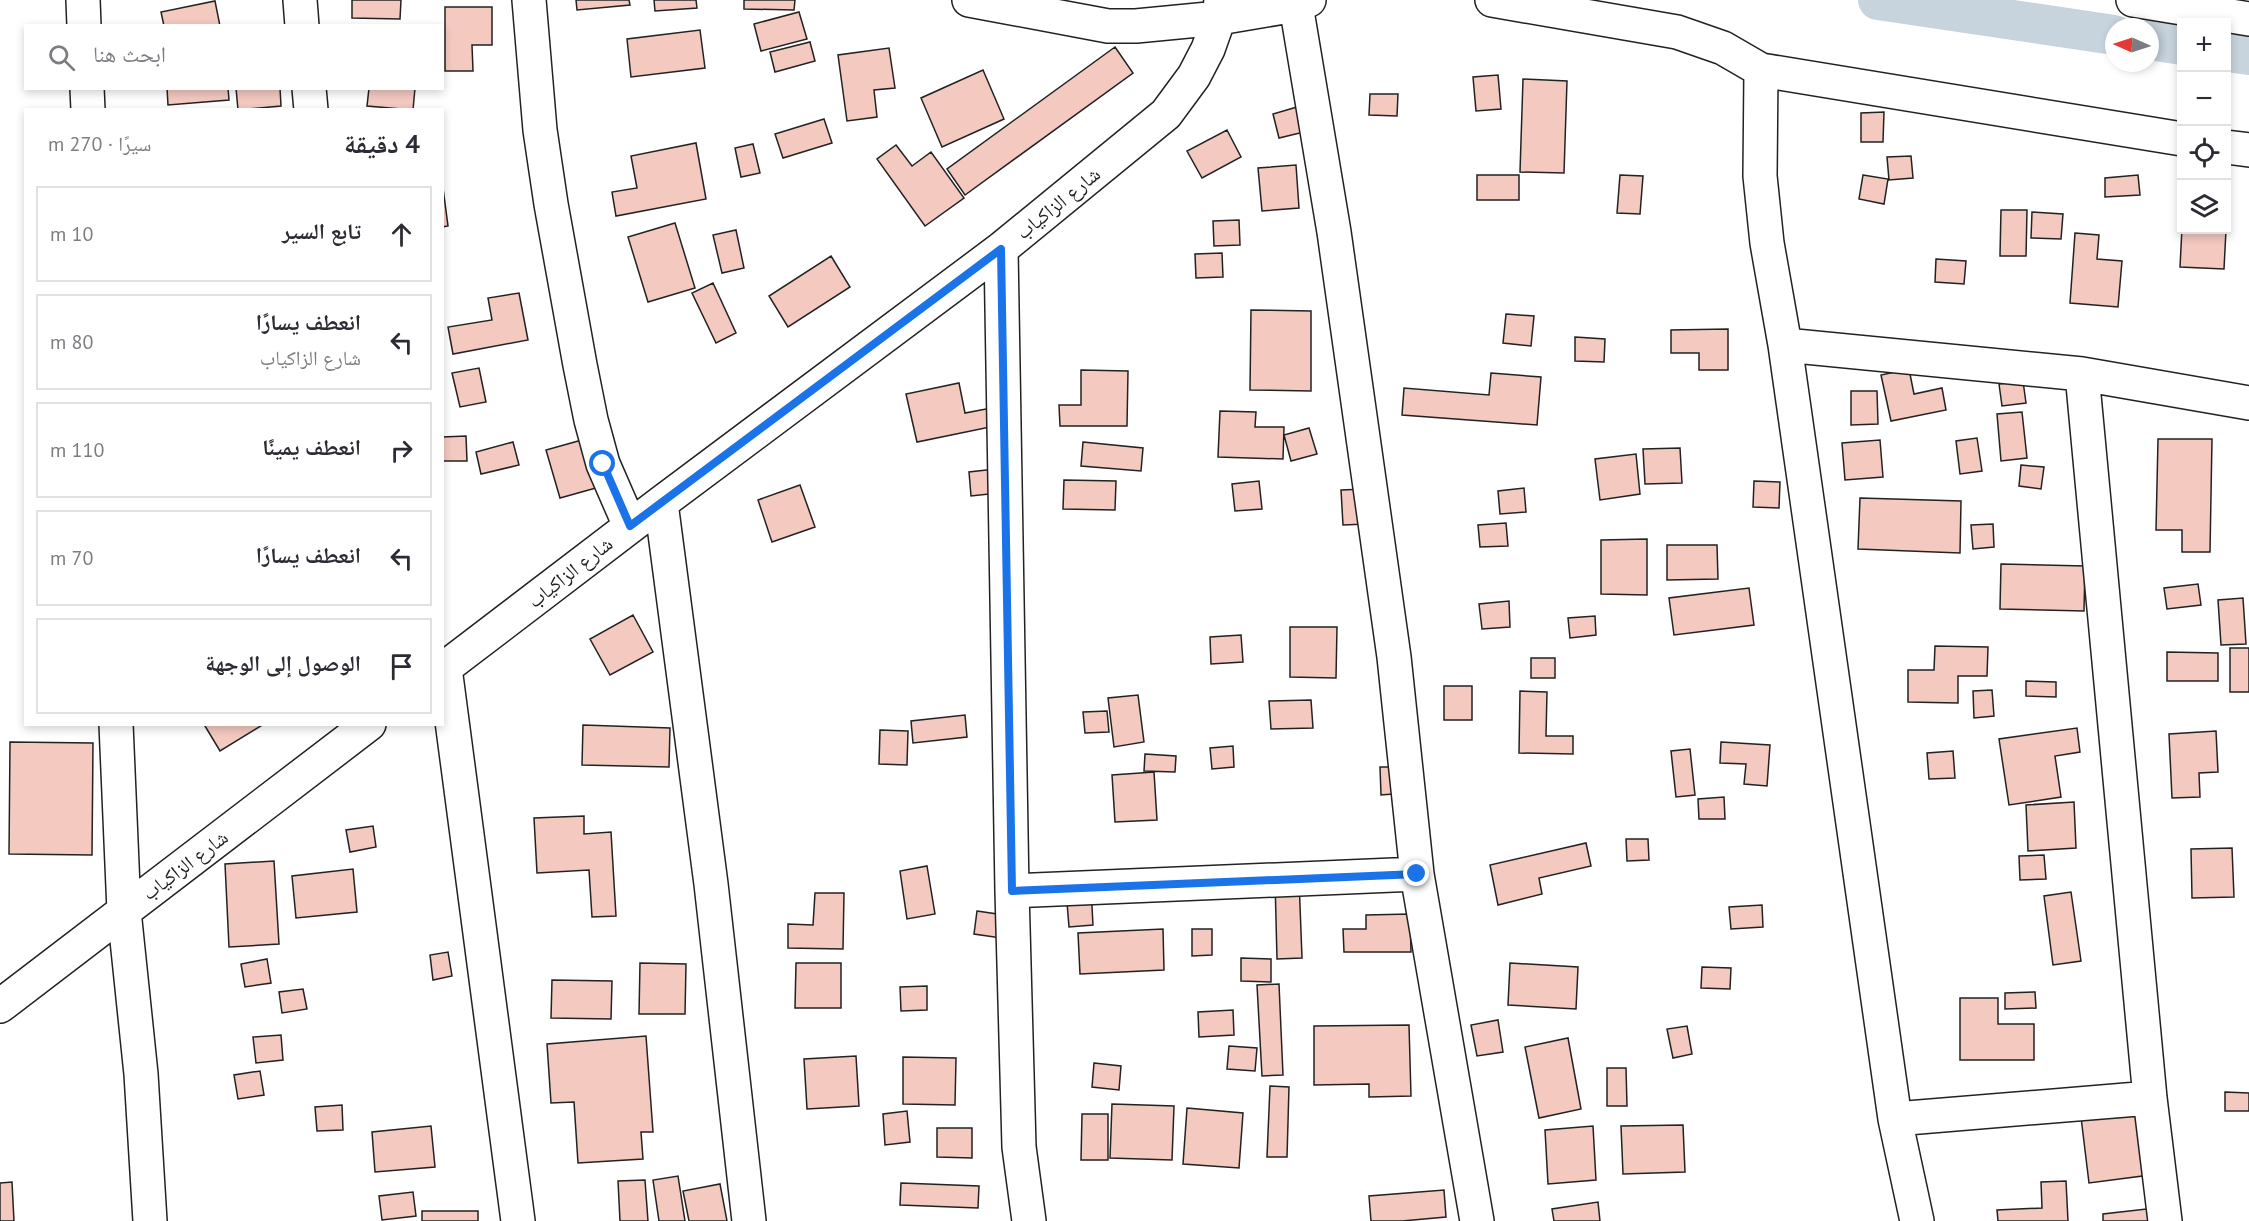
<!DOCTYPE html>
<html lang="ar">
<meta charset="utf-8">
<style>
body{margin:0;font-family:"PT Sans","Noto Naskh Arabic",sans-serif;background:#f2f2f3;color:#2b2b33;direction:rtl}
.controls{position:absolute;right:18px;top:18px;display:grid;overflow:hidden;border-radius:0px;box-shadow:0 3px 9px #0003}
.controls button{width:54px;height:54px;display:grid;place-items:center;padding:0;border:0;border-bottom:2px solid #e1e1e2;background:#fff;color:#2b2b33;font:30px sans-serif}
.compass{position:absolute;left:2105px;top:18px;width:54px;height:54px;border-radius:50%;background:#fff;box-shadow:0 3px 9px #0003;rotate:273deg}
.stop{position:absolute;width:18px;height:18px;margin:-14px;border:4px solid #1a73e8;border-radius:50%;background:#fff}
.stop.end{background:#1a73e8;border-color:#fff;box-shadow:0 2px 6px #0008}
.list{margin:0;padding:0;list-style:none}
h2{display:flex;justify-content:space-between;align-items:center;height:78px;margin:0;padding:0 24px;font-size:26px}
h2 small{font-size:20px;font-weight:400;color:#7c7c81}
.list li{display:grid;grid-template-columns:39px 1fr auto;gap:18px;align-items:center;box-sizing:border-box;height:96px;margin:0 12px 12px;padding:0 12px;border:2px solid #e1e1e2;border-radius:0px}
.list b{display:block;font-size:22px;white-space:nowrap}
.list p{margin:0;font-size:20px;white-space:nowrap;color:#7c7c81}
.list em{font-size:20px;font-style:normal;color:#7c7c81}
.icon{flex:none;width:33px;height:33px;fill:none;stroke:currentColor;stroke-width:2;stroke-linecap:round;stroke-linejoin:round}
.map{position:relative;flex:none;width:2249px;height:1221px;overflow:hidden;direction:ltr}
.search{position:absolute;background:#fff;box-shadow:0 3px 9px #0003;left:24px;top:24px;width:420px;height:66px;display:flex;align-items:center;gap:15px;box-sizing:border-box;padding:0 21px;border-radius:0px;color:#7c7c81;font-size:22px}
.panel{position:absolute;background:#fff;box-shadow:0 3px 9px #0003;left:24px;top:108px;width:420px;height:618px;border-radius:0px;direction:rtl}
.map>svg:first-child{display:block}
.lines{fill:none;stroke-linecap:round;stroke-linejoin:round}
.canal{stroke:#c7d3dd;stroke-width:40}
.building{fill:#f3c9c0;stroke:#222;stroke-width:1.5}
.minor-casing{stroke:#222;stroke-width:36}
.minor{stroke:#fff;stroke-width:33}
.route{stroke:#1a73e8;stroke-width:8}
.labels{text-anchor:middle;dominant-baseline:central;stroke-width:4.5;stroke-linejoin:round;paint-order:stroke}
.street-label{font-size:20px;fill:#222;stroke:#fff}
</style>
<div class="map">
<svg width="2249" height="1221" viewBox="0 0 2249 1221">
<rect width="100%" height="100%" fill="#fff"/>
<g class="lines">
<path class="canal" d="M 1878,0 L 2114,35
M 2150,40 L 2182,45
M 2226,52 L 2249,55"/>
</g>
<path class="building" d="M 352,0 L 401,0 L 400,19 L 352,18 Z
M 576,0 L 629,0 L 630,5 L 577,10 Z
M 654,0 L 696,0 L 697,8 L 655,11 Z
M 744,0 L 795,0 L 794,10 L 744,9 Z
M 215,1 L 220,26 L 164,26 L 161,12 Z
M 445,7 L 492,7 L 492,45 L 472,45 L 473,71 L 445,71 Z
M 799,12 L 807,39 L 761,51 L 754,24 Z
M 700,30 L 705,68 L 631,77 L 627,39 Z
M 810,42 L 815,61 L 775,72 L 770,52 Z
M 1115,47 L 1133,73 L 965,195 L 947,169 Z
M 889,48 L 895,88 L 874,90 L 877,117 L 847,121 L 838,55 Z
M 983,70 L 1004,119 L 942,147 L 921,98 Z
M 1498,75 L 1501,109 L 1476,111 L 1473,77 Z
M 1523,79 L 1567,81 L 1564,173 L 1520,172 Z
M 167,88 L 228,88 L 229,100 L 168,105 Z
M 236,88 L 280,88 L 281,106 L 238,110 Z
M 369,88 L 415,88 L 413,110 L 367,106 Z
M 1370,94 L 1398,94 L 1397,116 L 1369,115 Z
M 1297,107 L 1304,132 L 1279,138 L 1273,114 Z
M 1884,112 L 1883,142 L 1861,142 L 1861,113 Z
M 824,119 L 832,143 L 783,158 L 775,134 Z
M 1227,130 L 1241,157 L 1202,178 L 1187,151 Z
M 696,143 L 706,199 L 616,216 L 612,192 L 637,188 L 631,156 Z
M 753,144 L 760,173 L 741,177 L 735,148 Z
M 896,145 L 912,166 L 931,152 L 964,198 L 925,226 L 877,159 Z
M 1911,156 L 1913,178 L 1889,180 L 1887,157 Z
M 1296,165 L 1299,208 L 1262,211 L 1258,168 Z
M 1477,175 L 1519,175 L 1519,200 L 1477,200 Z
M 1620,175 L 1643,176 L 1640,214 L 1617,213 Z
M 1863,175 L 1888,179 L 1884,204 L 1859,199 Z
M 2138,175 L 2140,195 L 2105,197 L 2105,178 Z
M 2226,176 L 2230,177 L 2228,225 L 2226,225 Z
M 443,188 L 448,226 L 442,227 L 442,188 Z
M 2001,210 L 2027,210 L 2026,256 L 2000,256 Z
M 2032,212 L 2063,214 L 2061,239 L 2031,238 Z
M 1239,220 L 1240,245 L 1214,246 L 1213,221 Z
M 675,223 L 695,288 L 648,302 L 628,237 Z
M 2182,228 L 2226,230 L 2224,269 L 2180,267 Z
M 736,230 L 744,268 L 722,273 L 713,235 Z
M 2075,233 L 2099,235 L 2097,259 L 2122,261 L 2118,307 L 2070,303 Z
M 1222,253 L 1223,277 L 1196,278 L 1195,254 Z
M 831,256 L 850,287 L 788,327 L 769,296 Z
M 1936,259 L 1966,261 L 1964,284 L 1935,282 Z
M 713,283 L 736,333 L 716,343 L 692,293 Z
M 519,293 L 528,340 L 453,354 L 448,327 L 492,320 L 488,298 Z
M 1251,310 L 1311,311 L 1311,391 L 1250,390 Z
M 1506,314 L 1534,316 L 1531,346 L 1503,343 Z
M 1728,329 L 1728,370 L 1699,370 L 1699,353 L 1671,353 L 1671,330 Z
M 1575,337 L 1605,339 L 1604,362 L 1575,361 Z
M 479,368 L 486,402 L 460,407 L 452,373 Z
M 1909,369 L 1914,394 L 1942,388 L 1946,410 L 1891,421 L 1881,375 Z
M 1081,370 L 1128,371 L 1127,426 L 1060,426 L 1059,405 L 1081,405 Z
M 1491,373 L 1541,377 L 1537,425 L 1402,415 L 1404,388 L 1489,395 Z
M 2023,381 L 2026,403 L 2002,406 L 1999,384 Z
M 959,383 L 965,413 L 996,407 L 1000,425 L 917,442 L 906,394 Z
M 1851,391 L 1877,391 L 1878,424 L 1851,425 Z
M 1220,411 L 1256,412 L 1255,427 L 1284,427 L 1283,459 L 1218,457 Z
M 2022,412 L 2027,458 L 2001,461 L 1997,414 Z
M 1309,428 L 1317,454 L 1291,461 L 1284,435 Z
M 466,436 L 467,461 L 442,461 L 442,437 Z
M 589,438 L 603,486 L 560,498 L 546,450 Z
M 1977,438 L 1982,471 L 1960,474 L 1956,441 Z
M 2158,439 L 2212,439 L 2210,552 L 2182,552 L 2182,530 L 2156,530 Z
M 1880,440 L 1883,477 L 1845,480 L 1842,443 Z
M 513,442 L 519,465 L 481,474 L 476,452 Z
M 1083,442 L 1143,448 L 1141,471 L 1081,466 Z
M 1680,448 L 1682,483 L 1645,484 L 1643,449 Z
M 1636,454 L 1640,494 L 1600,500 L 1595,459 Z
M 2021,465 L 2044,467 L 2041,489 L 2019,486 Z
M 995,469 L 998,493 L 971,496 L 969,472 Z
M 1064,480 L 1116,481 L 1115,510 L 1063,509 Z
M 1259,481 L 1262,509 L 1235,511 L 1232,484 Z
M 1754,481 L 1780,482 L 1779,508 L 1753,507 Z
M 800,485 L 815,527 L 772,542 L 758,500 Z
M 1524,488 L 1526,512 L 1500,514 L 1498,491 Z
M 1365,489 L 1367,524 L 1343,525 L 1341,490 Z
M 1860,498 L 1961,501 L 1960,553 L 1858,549 Z
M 1506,523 L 1508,546 L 1480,547 L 1478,525 Z
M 1993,524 L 1994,547 L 1973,549 L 1971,525 Z
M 1647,539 L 1647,595 L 1601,594 L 1601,540 Z
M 1667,545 L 1717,545 L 1718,579 L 1667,580 Z
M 2001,564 L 2085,566 L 2084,611 L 2000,609 Z
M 2198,584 L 2201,605 L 2167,609 L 2164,588 Z
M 1749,588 L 1754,625 L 1674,635 L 1669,598 Z
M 2243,598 L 2246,644 L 2221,645 L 2218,600 Z
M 1509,601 L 1510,627 L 1482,629 L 1479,604 Z
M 633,615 L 653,652 L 610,675 L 590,639 Z
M 1595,616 L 1596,635 L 1570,638 L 1568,618 Z
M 1290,627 L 1337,627 L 1336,678 L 1290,677 Z
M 1241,635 L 1243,662 L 1211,664 L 1210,637 Z
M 1935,646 L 1988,647 L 1987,676 L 1958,676 L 1958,703 L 1908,702 L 1908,670 L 1934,670 Z
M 2230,648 L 2249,648 L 2249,692 L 2230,692 Z
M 2167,652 L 2218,653 L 2218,681 L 2167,681 Z
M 1531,658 L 1555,658 L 1555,678 L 1531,678 Z
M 2026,681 L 2056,682 L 2056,697 L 2026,696 Z
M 1444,686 L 1472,686 L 1472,720 L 1444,720 Z
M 1992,690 L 1994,716 L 1974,718 L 1973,691 Z
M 1520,691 L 1547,692 L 1546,736 L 1573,736 L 1573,754 L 1519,753 Z
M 1138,695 L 1144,742 L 1114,747 L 1108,698 Z
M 1311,700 L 1313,728 L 1271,729 L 1269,701 Z
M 1107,711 L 1109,732 L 1085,733 L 1083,712 Z
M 965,715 L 967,737 L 913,743 L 911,721 Z
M 207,724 L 264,724 L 220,751 L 205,726 Z
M 583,725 L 670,728 L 669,767 L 582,765 Z
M 2077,728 L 2080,752 L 2055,756 L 2061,797 L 2009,805 L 1999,739 Z
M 880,730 L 908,731 L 907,765 L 879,764 Z
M 2216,731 L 2218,772 L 2199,773 L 2200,797 L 2172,798 L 2169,734 Z
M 10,742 L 93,743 L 92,855 L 9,854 Z
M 1721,742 L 1770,745 L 1767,786 L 1744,784 L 1746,764 L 1720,763 Z
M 1233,746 L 1234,767 L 1212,769 L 1210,748 Z
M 1690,749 L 1695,795 L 1676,797 L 1671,751 Z
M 1953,751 L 1955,778 L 1929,779 L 1927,753 Z
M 1145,754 L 1176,756 L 1175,772 L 1144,771 Z
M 1380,767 L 1392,767 L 1393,794 L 1381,795 Z
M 1154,772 L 1157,820 L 1115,822 L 1112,775 Z
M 1724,797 L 1725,819 L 1699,819 L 1698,799 Z
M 2074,802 L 2076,848 L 2028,851 L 2026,805 Z
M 584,816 L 584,834 L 611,832 L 616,916 L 592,917 L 589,870 L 537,873 L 534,818 Z
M 373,826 L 376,847 L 350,852 L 346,830 Z
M 1626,839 L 1648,839 L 1649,860 L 1627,861 Z
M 1586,843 L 1591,866 L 1539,878 L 1542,894 L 1498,905 L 1490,865 Z
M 2232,848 L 2234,897 L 2192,898 L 2191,849 Z
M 2044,855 L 2046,879 L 2020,880 L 2019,856 Z
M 274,861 L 279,944 L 229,947 L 225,864 Z
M 927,866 L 935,914 L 907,919 L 900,871 Z
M 353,869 L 357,912 L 296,918 L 292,876 Z
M 1299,879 L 1302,958 L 1277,959 L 1275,880 Z
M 1091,888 L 1093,925 L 1069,927 L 1066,890 Z
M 2071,892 L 2081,961 L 2053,965 L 2044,896 Z
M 815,893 L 844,893 L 843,949 L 788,948 L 788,924 L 813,925 Z
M 1762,905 L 1763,927 L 1731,929 L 1729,907 Z
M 977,911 L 1004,915 L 1001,938 L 974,934 Z
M 1410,914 L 1411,952 L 1344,952 L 1343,929 L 1366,929 L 1366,915 Z
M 1163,929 L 1164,970 L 1080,974 L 1078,933 Z
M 1192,929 L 1212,929 L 1212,955 L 1192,956 Z
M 448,952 L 452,976 L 433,980 L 430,955 Z
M 1241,958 L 1271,959 L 1271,982 L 1241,981 Z
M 267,959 L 271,983 L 245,987 L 241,964 Z
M 640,963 L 686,964 L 685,1014 L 639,1014 Z
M 796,963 L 841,963 L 841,1008 L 795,1008 Z
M 1510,963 L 1578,967 L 1576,1009 L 1508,1005 Z
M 1702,967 L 1731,968 L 1730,989 L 1701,988 Z
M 552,980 L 612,981 L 611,1019 L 551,1018 Z
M 1279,984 L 1283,1075 L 1262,1076 L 1257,985 Z
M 927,986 L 927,1010 L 901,1011 L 900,987 Z
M 303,989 L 307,1009 L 282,1013 L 279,992 Z
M 2035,992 L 2036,1008 L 2005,1009 L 2005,993 Z
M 1960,998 L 1998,998 L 1998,1024 L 2034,1024 L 2034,1060 L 1960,1060 Z
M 1233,1010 L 1234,1035 L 1199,1037 L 1198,1012 Z
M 1498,1020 L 1503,1052 L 1477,1056 L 1471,1025 Z
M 1409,1025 L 1411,1096 L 1369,1097 L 1369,1084 L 1314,1085 L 1314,1026 Z
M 1687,1026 L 1692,1054 L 1673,1058 L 1667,1029 Z
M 281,1035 L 283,1060 L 256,1063 L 253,1037 Z
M 646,1036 L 653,1132 L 641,1132 L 643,1159 L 578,1163 L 574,1102 L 551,1103 L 547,1044 Z
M 1568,1038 L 1581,1109 L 1539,1118 L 1525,1047 Z
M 1229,1046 L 1257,1048 L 1255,1071 L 1227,1069 Z
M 856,1056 L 859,1106 L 807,1109 L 804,1059 Z
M 903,1057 L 956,1058 L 955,1105 L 903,1104 Z
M 1094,1063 L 1121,1066 L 1119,1090 L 1092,1087 Z
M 1607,1068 L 1626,1068 L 1627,1106 L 1607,1106 Z
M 260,1071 L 264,1095 L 238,1099 L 234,1075 Z
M 1270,1086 L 1289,1087 L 1287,1157 L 1267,1157 Z
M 2225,1092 L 2249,1093 L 2249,1111 L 2225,1111 Z
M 2141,1102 L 2150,1175 L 2089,1183 L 2080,1109 Z
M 1112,1104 L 1174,1106 L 1172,1160 L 1110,1158 Z
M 342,1105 L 343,1130 L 317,1131 L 315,1107 Z
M 1187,1108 L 1243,1113 L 1239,1168 L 1183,1164 Z
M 907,1111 L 910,1142 L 885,1145 L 883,1114 Z
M 1082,1114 L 1108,1114 L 1108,1160 L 1081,1160 Z
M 1683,1125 L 1685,1172 L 1623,1174 L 1621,1126 Z
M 431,1126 L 435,1167 L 375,1172 L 372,1132 Z
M 1593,1126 L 1596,1180 L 1548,1184 L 1545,1130 Z
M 937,1128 L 972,1128 L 972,1158 L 937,1157 Z
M 678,1176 L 685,1221 L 659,1221 L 653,1180 Z
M 645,1180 L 648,1221 L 620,1221 L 618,1181 Z
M 2066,1181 L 2068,1221 L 1998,1221 L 1997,1210 L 2042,1208 L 2041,1182 Z
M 12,1182 L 14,1221 L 0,1221 L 0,1183 Z
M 901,1183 L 979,1186 L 978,1208 L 900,1205 Z
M 720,1184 L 727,1221 L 689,1221 L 683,1191 Z
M 1444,1190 L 1446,1217 L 1402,1221 L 1371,1221 L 1369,1196 Z
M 413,1192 L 416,1216 L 382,1220 L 379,1196 Z
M 1598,1202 L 1600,1221 L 1554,1221 L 1552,1209 Z
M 2155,1208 L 2156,1221 L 2103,1221 L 2103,1214 Z
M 422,1211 L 478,1211 L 478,1221 L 422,1221 Z"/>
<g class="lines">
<g class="minor-casing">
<path id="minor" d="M 83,0 L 84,26
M 300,0 L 302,26
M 529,0 L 540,130 L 551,204 L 580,365 L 591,420 L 603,464 L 630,526
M 969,0 L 1108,26 L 1136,26 L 1219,18 L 1296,5 L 1309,0
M 1492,0 L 1677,32 L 1723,48 L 1761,70 L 2182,139
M 2133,0 L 2249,19
M 1296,5 L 1334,232 L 1394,657 L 1417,874 L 1477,1221
M 1761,70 L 1760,176 L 1767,243 L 1785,345 L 1895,1119 L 1917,1221
M 87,88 L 88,110
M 309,88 L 311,110
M 2226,147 L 2249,150
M 1001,249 L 1012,891 L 1019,1147 L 1029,1221
M 1785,345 L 2082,374 L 2249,403
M 2082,374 L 2150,1098 L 2165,1221
M 661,503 L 711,884 L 749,1221
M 445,668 L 518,1221
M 442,670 L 661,503 L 1001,249 L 1166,114 L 1194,76 L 1208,49 L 1219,18 L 1221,0
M 116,724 L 124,911 L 141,1074 L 150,1221
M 1012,891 L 1417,874
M 0,1006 L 369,724
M 1895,1119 L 2150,1098"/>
</g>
<use href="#minor" class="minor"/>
</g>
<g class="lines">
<path class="route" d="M 603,464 L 630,526 L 1001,249 L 1012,891 L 1417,874"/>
</g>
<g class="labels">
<g class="street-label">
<text transform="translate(1058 203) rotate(-39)">شارع الزاكياب</text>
<text transform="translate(570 572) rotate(-38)">شارع الزاكياب</text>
<text transform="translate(185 865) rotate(-37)">شارع الزاكياب</text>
</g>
</g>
</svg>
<div class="controls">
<button>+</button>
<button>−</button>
<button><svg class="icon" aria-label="locate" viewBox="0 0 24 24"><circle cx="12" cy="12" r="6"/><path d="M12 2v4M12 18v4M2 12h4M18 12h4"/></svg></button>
<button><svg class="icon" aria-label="layers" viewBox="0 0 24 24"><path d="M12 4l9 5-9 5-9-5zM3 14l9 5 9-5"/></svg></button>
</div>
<svg class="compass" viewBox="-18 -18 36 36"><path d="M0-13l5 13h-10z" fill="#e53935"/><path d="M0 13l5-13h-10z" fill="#7c7c81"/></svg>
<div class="stop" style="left:603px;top:464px"></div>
<div class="stop end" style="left:1417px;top:874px"></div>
<div class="search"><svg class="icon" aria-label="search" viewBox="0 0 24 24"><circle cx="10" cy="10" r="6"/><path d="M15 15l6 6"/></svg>ابحث هنا</div>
<section class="panel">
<h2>4 دقيقة<small>سيرًا · 270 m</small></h2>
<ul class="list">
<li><svg class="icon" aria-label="ahead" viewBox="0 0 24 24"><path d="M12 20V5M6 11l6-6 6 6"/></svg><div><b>تابع السير</b></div><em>10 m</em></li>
<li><svg class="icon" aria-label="left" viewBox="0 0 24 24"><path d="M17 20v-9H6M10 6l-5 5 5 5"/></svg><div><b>انعطف يسارًا</b><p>شارع الزاكياب</p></div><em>80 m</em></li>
<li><svg class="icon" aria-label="right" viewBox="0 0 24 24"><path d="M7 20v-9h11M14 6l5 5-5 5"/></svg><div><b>انعطف يمينًا</b></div><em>110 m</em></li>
<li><svg class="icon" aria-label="left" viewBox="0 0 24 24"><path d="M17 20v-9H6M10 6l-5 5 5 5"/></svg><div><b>انعطف يسارًا</b></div><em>70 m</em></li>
<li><svg class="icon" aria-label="arrive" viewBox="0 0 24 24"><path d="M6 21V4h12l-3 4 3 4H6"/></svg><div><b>الوصول إلى الوجهة</b></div></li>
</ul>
</section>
</div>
